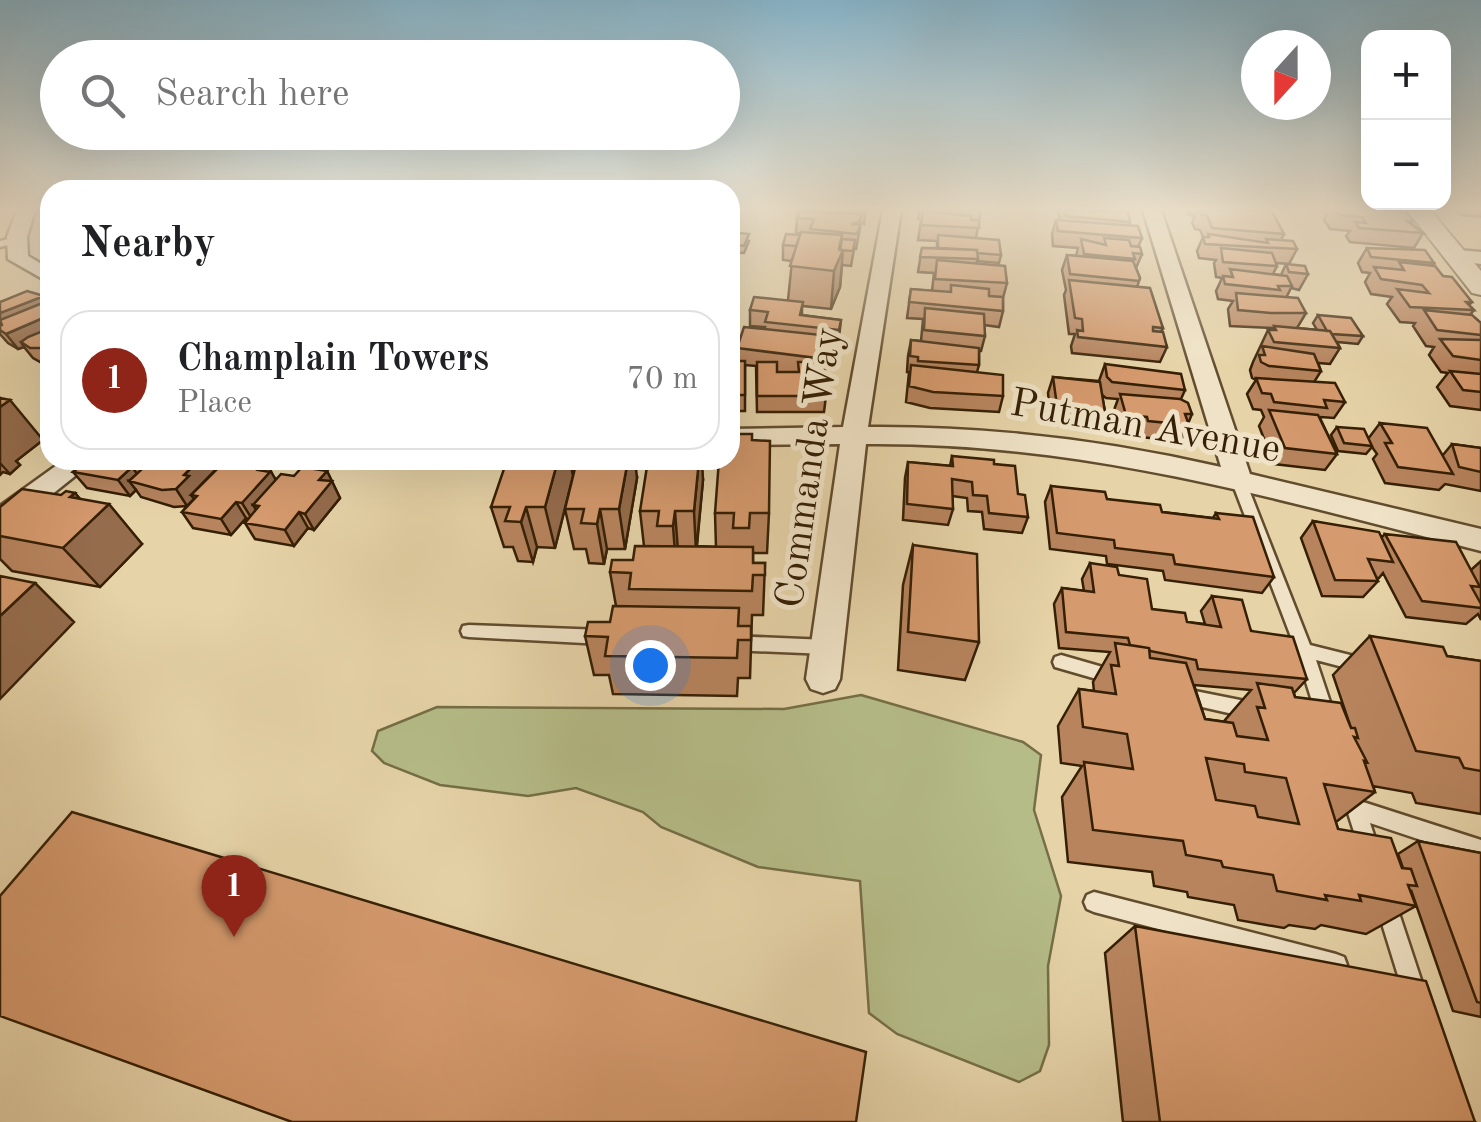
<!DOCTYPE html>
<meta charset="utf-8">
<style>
body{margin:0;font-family:"Old Standard TT",serif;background:#f6f6f6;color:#202124}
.controls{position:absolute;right:30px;top:30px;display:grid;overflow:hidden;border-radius:20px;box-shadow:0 10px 40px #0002}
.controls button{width:90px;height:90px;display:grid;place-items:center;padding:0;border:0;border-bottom:2px solid #e0e0e0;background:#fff;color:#202124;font:50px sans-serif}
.compass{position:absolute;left:1241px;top:30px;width:90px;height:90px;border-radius:50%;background:#fff;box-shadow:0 10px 40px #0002;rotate:201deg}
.you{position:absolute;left:650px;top:665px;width:35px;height:35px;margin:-25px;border:8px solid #fff;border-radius:50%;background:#1a73e8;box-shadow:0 0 0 15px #1a73e833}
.badge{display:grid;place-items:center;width:65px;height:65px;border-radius:50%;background:#8f2418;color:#fff;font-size:32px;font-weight:700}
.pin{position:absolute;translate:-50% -82px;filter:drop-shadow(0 2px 5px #0008)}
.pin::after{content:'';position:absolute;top:52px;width:35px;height:30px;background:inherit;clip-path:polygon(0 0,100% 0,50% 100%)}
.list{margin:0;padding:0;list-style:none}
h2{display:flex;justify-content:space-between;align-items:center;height:130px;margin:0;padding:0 40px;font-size:42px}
h2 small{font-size:32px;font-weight:400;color:#757577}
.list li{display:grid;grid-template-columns:65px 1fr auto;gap:30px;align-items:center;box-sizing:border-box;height:140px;margin:0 20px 20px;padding:0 20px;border:2px solid #e0e0e0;border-radius:30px}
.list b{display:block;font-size:38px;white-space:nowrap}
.list p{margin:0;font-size:32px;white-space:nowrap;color:#757577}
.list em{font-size:32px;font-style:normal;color:#757577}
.icon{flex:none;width:55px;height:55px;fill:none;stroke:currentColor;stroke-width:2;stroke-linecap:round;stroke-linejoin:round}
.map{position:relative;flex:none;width:1481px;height:1122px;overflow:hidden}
.search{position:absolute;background:#fff;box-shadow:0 10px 40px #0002;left:40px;top:40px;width:700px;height:110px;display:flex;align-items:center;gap:25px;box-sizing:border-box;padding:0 35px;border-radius:55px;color:#757577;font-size:38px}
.panel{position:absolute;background:#fff;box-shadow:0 10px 40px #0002;left:40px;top:180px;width:700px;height:290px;border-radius:30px}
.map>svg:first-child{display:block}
.green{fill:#b5bc88;stroke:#756e46;stroke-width:2.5}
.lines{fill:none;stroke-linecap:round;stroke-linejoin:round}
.service-casing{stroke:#614c2e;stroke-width:5}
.minor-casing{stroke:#614c2e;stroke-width:5}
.tertiary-casing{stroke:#614c2e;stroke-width:4}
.service{fill:#efe2c6;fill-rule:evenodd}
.minor{fill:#efe2c6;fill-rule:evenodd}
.tertiary{fill:#efe2c6;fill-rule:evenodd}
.wall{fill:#b7845e;stroke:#351f05;stroke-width:2.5;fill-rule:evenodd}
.shaded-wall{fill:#956c4c;stroke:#351f05;stroke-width:2.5}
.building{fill:#d59a6d;stroke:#351f05;stroke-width:2.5;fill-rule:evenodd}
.labels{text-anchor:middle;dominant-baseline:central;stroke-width:10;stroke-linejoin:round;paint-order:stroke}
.street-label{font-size:40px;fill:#351f05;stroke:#efe2c6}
</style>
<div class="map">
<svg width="1481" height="1122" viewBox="0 0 1481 1122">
<rect width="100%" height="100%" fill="#e6d3a8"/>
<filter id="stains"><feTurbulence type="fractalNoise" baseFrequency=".002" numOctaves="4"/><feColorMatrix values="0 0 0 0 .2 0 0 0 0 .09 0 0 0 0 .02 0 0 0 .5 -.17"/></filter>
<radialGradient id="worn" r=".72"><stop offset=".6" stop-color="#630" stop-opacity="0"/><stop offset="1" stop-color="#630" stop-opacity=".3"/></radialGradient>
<path class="green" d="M 861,695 L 1023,742 L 1041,755 L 1034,810 L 1061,896 L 1048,966 L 1049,1045 L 1040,1071 L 1019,1082 L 897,1034 L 869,1013 L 860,881 L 758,867 L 661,827 L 643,812 L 576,788 L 528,796 L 440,785 L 384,763 L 372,751 L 378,731 L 437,707 L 784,709 Z"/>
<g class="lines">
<g class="service-casing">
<path id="service" d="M 17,237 L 22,240 L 20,242 L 0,247 L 0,241 Z
M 1239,477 L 1246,482 L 1310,645 L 1366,659 L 1372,661 L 1374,666 L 1372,671 L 1366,673 L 1316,660 L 1335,717 L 1332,722 L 1326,725 L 1320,722 L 1317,717 L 1296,650 L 1232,482 Z
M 469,625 L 603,630 L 609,632 L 611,637 L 609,642 L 603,644 L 469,637 L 463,636 L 461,631 L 463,626 Z
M 731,636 L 827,640 L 833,642 L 835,647 L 833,652 L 827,654 L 731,650 L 725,648 L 723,643 L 725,638 Z
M 1061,655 L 1120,672 L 1122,677 L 1120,682 L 1114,684 L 1055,667 L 1053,662 L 1055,657 Z
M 1180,688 L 1255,703 L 1261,706 L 1264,711 L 1261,716 L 1255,719 L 1180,702 L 1174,700 L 1171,695 L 1174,690 Z
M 1350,782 L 1357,785 L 1363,802 L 1481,840 L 1481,860 L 1370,823 L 1379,850 L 1376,857 L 1369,860 L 1362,857 L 1341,791 L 1343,785 Z
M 1385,891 L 1392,894 L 1395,901 L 1427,998 L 1424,1006 L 1416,1009 L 1408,1006 L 1405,998 L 1375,901 L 1378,894 Z
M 1094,892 L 1336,954 L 1344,957 L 1347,965 L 1344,973 L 1336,976 L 1094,912 L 1087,909 L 1084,902 L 1087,895 Z"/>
</g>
<g class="minor-casing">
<path id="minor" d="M 17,210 L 35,210 L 27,237 L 28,256 L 50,269 L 50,283 L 8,259 L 7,237 Z
M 883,210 L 901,210 L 868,427 C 988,426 1104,440 1221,467 L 1143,210 L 1161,210 L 1250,474 L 1481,529 L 1481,551 C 1272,498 1085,442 866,444 L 840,679 L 835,689 L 823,693 L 811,689 L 806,679 L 840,444 L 730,445 L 730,429 L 843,427 Z
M 1456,250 L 1481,252 L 1481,264 L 1449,260 L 1449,252 Z
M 64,460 L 95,460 L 10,528 L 0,531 L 0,506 Z"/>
</g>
<g class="tertiary-casing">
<path id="tertiary" d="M 1407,210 L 1430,210 L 1481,271 L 1481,295 L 1472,293 Z"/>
</g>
<use href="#service" class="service"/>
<use href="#minor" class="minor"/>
<use href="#tertiary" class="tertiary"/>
</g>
<path class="wall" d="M 50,210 L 50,224 L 42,212 Z
M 810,210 L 866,210 L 864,224 L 861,223 L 856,249 L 854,249 L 851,266 L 842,265 L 840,287 L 831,309 L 802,306 L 802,315 L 841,320 L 838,346 L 830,345 L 824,375 L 826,396 L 824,412 L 757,412 L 756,366 L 745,365 L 745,411 L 730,411 L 730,352 L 734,361 L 737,361 L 737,348 L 764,329 L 765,327 L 750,326 L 750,310 L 788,300 L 792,261 L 783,260 L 783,245 L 800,235 L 800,233 L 796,232 L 797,218 L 810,212 Z
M 919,210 L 981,210 L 976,238 L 1001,255 L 999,263 L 977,261 L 976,264 L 1007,283 L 1003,298 L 1003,311 L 999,327 L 984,325 L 985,336 L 981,351 L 979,351 L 979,365 L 977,372 L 1003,396 L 999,412 L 930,408 L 906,402 L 909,372 L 907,372 L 908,356 L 911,340 L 921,341 L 923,319 L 907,318 L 911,289 L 932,291 L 934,273 L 918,272 L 922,248 L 937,248 L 937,241 L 918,240 L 921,220 L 918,219 Z
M 1057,210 L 1129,210 L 1128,213 L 1130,222 L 1129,226 L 1142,238 L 1138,247 L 1142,254 L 1136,268 L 1140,278 L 1137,287 L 1163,328 L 1161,332 L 1167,347 L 1160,362 L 1072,353 L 1071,346 L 1075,334 L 1069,334 L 1064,295 L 1066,290 L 1062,270 L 1067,255 L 1076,256 L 1078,248 L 1053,246 L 1052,234 L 1056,220 L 1060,220 Z
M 1187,210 L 1271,210 L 1284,234 L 1281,240 L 1297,249 L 1289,264 L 1276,263 L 1277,266 L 1273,274 L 1281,275 L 1286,264 L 1308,274 L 1299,290 L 1291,288 L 1286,298 L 1306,313 L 1297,328 L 1317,330 L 1313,323 L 1318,315 L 1363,336 L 1358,344 L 1337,342 L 1340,348 L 1330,364 L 1318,363 L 1321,371 L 1314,382 L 1345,402 L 1334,418 L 1321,417 L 1320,418 L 1337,454 L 1325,470 L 1274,464 L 1259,426 L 1264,417 L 1261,410 L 1253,409 L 1247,394 L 1256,380 L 1252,378 L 1250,370 L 1253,362 L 1268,330 L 1272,330 L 1273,328 L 1230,326 L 1228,309 L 1233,301 L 1218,299 L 1216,291 L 1222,278 L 1216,277 L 1214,263 L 1216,260 L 1199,258 L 1197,251 L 1203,237 L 1200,230 L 1195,229 L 1192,223 L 1195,216 L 1189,215 Z
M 1322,210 L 1390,210 L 1413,221 L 1411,223 L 1423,233 L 1414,248 L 1350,242 L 1346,236 L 1350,231 L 1330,229 L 1324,220 L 1327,214 L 1325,214 Z
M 1454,210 L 1481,210 L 1481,217 L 1462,215 Z
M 730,232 L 749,241 L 744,253 L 730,252 Z
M 1367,248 L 1434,263 L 1432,266 L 1472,302 L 1469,305 L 1474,310 L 1470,315 L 1481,323 L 1481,410 L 1450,406 L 1437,387 L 1448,373 L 1441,372 L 1429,355 L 1434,347 L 1426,346 L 1413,326 L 1415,323 L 1400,322 L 1387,304 L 1392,297 L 1371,294 L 1365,282 L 1370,273 L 1362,272 L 1358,263 Z
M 44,296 L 50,304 L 50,366 L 48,364 L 42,363 L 33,358 L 24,347 L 18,349 L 8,343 L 0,334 L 0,302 Z
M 1105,364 L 1185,390 L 1181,399 L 1192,414 L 1181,441 L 1140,437 L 1139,434 L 1119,431 L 1114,410 L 1118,399 L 1106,398 L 1102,395 L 1105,412 L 1098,428 L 1051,423 L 1048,393 L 1053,377 L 1099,381 Z
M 0,398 L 43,440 L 16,461 L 20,465 L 10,474 L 3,472 L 0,475 Z
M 1380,423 L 1443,455 L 1452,444 L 1481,448 L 1481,491 L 1445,484 L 1439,490 L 1385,483 L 1373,459 L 1377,454 L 1372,447 L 1366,454 L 1338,451 L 1331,435 L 1337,427 L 1368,439 Z
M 752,440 L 769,513 L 767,553 L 753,553 L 753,563 L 765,563 L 763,615 L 752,615 L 750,678 L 738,678 L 737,696 L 613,694 L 609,675 L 594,675 L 585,636 L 610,622 L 616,606 L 610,572 L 633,560 L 644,546 L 640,511 L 703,480 L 697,546 L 716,547 L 715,513 Z
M 952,456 L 994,464 L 1018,494 L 1028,517 L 1022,533 L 984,529 L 982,512 L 968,511 L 967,498 L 952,496 L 953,509 L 948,525 L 903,520 L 905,478 L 908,462 L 950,466 Z
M 88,460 L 219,460 L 221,464 L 275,478 L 275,481 L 294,476 L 327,471 L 340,498 L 314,530 L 308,528 L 294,546 L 255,539 L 245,523 L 248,519 L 246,518 L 231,535 L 193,528 L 182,512 L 187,506 L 174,507 L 141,497 L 136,490 L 130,496 L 87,488 L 73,472 Z
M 573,476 L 555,548 L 537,547 L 533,562 L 518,561 L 513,547 L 504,547 L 491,507 Z
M 637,478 L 625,549 L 607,549 L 604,564 L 589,563 L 586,549 L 574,549 L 565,509 Z
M 1051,486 L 1162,512 L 1213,518 L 1216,513 L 1274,577 L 1262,593 L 1165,580 L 1163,571 L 1107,564 L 1106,556 L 1050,549 L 1045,502 Z
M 75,493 L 80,499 L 142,544 L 100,587 L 12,571 L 0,559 L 0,507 Z
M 1313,521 L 1382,537 L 1385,534 L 1471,570 L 1481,561 L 1481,620 L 1478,614 L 1466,624 L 1406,617 L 1383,573 L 1379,578 L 1376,578 L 1378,581 L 1363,597 L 1322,596 L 1301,538 Z
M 913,545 L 979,642 L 965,680 L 898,670 L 903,585 Z
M 1090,563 L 1119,575 L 1152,609 L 1187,622 L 1205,624 L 1201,611 L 1212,596 L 1307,679 L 1294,693 L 1295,697 L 1351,728 L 1333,675 L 1370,636 L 1447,656 L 1481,661 L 1481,814 L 1416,803 L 1412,793 L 1373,786 L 1375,792 L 1336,822 L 1338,829 L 1402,868 L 1403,868 L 1398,854 L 1418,841 L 1481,853 L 1481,1017 L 1453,1011 L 1411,890 L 1416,906 L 1366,934 L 1321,925 L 1315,929 L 1289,925 L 1284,928 L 1238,920 L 1234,905 L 1188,897 L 1187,892 L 1154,886 L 1152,872 L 1068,862 L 1062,797 L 1082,766 L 1061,763 L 1058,726 L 1079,689 L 1094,691 L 1093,682 L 1110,652 L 1059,648 L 1054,604 L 1062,588 L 1084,591 L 1082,579 ZM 1194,685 L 1251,690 L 1225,720 L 1226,722 L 1205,719 Z
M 1135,926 L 1475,1122 L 1123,1122 L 1105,953 Z"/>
<path class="shaded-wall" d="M 842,235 L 840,258 L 843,250 L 840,287 L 831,309 L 834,271 Z
M 44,296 L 50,304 L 50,313 L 0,324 L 0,313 Z
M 50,315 L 50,335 L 21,342 L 24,347 L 18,349 L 6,334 Z
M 831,336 L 829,352 L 824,375 L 825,359 Z
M 10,400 L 43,440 L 16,461 L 20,465 L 10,474 L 0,463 L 0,407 Z
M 199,460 L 219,460 L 221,464 L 191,495 L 194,499 L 187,506 L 176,489 L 184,475 Z
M 558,460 L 570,460 L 573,476 L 555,548 L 545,507 Z
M 628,460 L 635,460 L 637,478 L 625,549 L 619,509 Z
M 699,460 L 702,460 L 703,480 L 696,552 L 694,511 Z
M 266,462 L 280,488 L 259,506 L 253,505 L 258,513 L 252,519 L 242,503 L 258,470 Z
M 132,467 L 144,483 L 129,481 L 136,490 L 130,496 L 118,480 Z
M 327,471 L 340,498 L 314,530 L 305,514 L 319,480 Z
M 75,493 L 95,517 L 109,504 L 142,544 L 100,587 L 63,548 L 70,497 Z
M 236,502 L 246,518 L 231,535 L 221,519 Z
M 526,507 L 537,547 L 533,562 L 521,522 Z
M 600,509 L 607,549 L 604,564 L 597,524 Z
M 675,511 L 678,551 L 676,566 L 673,526 Z
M 299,512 L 308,528 L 294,546 L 285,530 Z
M 35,583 L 74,622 L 0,699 L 0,616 Z"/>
<path class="building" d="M 1065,210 L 1128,211 L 1130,222 L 1066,216 Z
M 1199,210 L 1271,210 L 1284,234 L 1212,228 L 1207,215 L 1201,215 Z
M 1335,210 L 1382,210 L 1406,212 L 1413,221 L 1407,221 L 1423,233 L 1359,228 L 1355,222 L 1366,223 L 1362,217 L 1338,215 Z
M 800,211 L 862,214 L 859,222 L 851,224 L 860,225 L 857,234 L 810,229 L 814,219 L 797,218 Z
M 923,211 L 971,216 L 971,220 L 979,220 L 979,228 L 921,225 Z
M 1056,220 L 1138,226 L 1142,238 L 1058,231 Z
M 730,232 L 749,234 L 744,246 L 730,244 Z
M 801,232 L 842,235 L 839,249 L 843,250 L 834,271 L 790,266 Z
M 786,234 L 800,235 L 796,246 L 783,245 Z
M 1208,234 L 1268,243 L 1266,239 L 1293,241 L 1297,249 L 1205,244 L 1203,237 L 1209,237 Z
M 938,235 L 999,240 L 1001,255 L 977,253 L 977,250 L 938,248 Z
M 1104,238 L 1129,240 L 1131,246 L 1140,247 L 1142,254 L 1133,253 L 1135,259 L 1084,254 L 1081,239 L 1106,245 Z
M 842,239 L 855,240 L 853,251 L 840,250 Z
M 922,248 L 977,250 L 978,259 L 920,257 Z
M 1221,248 L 1272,253 L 1277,266 L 1223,262 Z
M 1367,248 L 1425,250 L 1434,263 L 1371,257 Z
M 1067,255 L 1133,261 L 1140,278 L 1139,281 L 1070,274 Z
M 937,260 L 1005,266 L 1007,283 L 935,279 Z
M 1399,262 L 1435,266 L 1443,276 L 1452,277 L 1472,302 L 1466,302 L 1474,310 L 1410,307 L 1397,289 L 1429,293 L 1422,285 L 1381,279 L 1374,267 L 1404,270 Z
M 1286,264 L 1305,266 L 1308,274 L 1289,272 Z
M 1230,269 L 1287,276 L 1292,286 L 1278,286 L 1280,290 L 1225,284 L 1223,276 L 1233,277 Z
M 1069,280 L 1150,288 L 1163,328 L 1153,327 L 1153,331 L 1163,332 L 1167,347 L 1078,337 L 1077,330 L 1083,331 L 1082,319 L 1075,318 Z
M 951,285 L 989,289 L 989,296 L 1003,297 L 1003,311 L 909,302 L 911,289 L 951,292 Z
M 27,291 L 44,296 L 0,313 L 0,302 Z
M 1236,293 L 1298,298 L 1306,313 L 1271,313 L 1238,310 Z
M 754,297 L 803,302 L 800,315 L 841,320 L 839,330 L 765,322 L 768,312 L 750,310 Z
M 40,304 L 50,310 L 50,315 L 6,334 L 0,330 L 0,326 L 2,325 L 0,320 Z
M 925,308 L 984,314 L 985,336 L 924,330 Z
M 1424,310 L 1472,315 L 1481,323 L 1481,335 L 1437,330 Z
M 1318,315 L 1351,318 L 1363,336 L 1332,334 L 1330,331 L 1327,331 Z
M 1274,326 L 1330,331 L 1340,348 L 1274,342 L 1268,330 L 1276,330 Z
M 744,327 L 831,336 L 825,359 L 737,348 Z
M 50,328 L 50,346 L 46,348 L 30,348 L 21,342 L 28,337 Z
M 1440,339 L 1481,340 L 1481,360 L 1453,356 Z
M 911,340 L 979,348 L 979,365 L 918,361 L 918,357 L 910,356 Z
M 1262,346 L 1314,354 L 1321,371 L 1269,366 L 1261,362 L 1259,355 L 1265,355 Z
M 730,352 L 734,352 L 734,361 L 745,361 L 745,395 L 730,395 Z
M 757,362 L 777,362 L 777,372 L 799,372 L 798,362 L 822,362 L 826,396 L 757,396 Z
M 1105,364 L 1181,374 L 1185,390 L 1112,382 L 1107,377 Z
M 911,365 L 1003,375 L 1003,396 L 933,392 L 909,386 Z
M 1450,371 L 1481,374 L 1481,392 L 1463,390 Z
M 1053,377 L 1100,382 L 1105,412 L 1057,406 Z
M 1256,378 L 1335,383 L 1345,402 L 1324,400 L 1327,408 L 1274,402 L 1271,394 L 1262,393 Z
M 1120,394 L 1180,399 L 1188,403 L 1192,414 L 1185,414 L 1189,425 L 1148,421 L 1147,417 L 1126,415 Z
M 0,398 L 10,400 L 0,407 Z
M 1269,410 L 1318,415 L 1337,454 L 1285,448 Z
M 1380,423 L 1427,428 L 1453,474 L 1398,467 L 1385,443 L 1392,443 Z
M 1337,427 L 1364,429 L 1372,446 L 1344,443 Z
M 738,434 L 752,434 L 752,440 L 770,441 L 769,513 L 750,513 L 749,528 L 733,528 L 734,513 L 715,513 L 719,460 L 730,460 L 730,440 L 738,440 Z
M 1452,444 L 1481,448 L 1481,472 L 1459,467 Z
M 952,456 L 994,460 L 994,464 L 1015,466 L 1018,494 L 1025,495 L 1028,517 L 989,513 L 987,496 L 973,495 L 972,482 L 952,479 L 953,509 L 907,504 L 908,462 L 953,466 Z
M 88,460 L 199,460 L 184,475 L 189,476 L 176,489 L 162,490 L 129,481 L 142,469 L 132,467 L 118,480 L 73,472 Z
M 240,460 L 266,462 L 258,470 L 270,472 L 242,503 L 236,502 L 221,519 L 182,512 L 197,496 L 191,495 L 222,464 L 234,466 Z
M 507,460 L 558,460 L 545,507 L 526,507 L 521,522 L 505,521 L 510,507 L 491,507 Z
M 577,460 L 628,460 L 619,509 L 600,509 L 597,524 L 581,523 L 584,509 L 565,509 Z
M 648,460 L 699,460 L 694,511 L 675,511 L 673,526 L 657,526 L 659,511 L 640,511 Z
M 302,467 L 327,471 L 319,480 L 332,481 L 305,514 L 299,512 L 285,530 L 245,523 L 259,506 L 253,505 L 281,474 L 294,476 Z
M 1051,486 L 1105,492 L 1107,499 L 1160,505 L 1162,512 L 1219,519 L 1216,513 L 1253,517 L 1274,577 L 1175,564 L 1173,555 L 1115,548 L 1114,540 L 1057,533 Z
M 22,489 L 61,495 L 66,491 L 75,493 L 70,497 L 109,504 L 63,548 L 0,536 L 0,507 Z
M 1313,521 L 1379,532 L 1393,562 L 1368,559 L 1378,581 L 1335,580 Z
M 1385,534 L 1456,542 L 1480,587 L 1471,586 L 1481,604 L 1481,608 L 1422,601 Z
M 913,545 L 977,554 L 979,642 L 908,632 Z
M 635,546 L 753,547 L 753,563 L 765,563 L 765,575 L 753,575 L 752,591 L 629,589 L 631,573 L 610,572 L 612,560 L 633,560 Z
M 1090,563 L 1117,567 L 1119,575 L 1147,579 L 1152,609 L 1185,613 L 1187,622 L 1221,627 L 1212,596 L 1242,600 L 1251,631 L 1293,637 L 1307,679 L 1198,669 L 1196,660 L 1150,651 L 1149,648 L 1130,645 L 1128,638 L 1066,632 L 1062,588 L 1094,592 Z
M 0,576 L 35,583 L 0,616 Z
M 613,606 L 739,608 L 738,626 L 751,626 L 751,640 L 738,640 L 737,658 L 605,656 L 608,637 L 585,636 L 588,622 L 610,622 Z
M 1370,636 L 1443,647 L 1447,656 L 1481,661 L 1481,771 L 1464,768 L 1459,758 L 1416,751 Z
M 1115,643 L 1149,648 L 1150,658 L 1186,663 L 1205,719 L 1233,723 L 1237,736 L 1268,740 L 1257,707 L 1265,708 L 1257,683 L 1292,688 L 1295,697 L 1341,703 L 1351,728 L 1355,728 L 1358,738 L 1354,737 L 1367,762 L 1364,761 L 1375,792 L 1324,784 L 1338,829 L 1391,838 L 1402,868 L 1411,869 L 1417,886 L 1408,885 L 1416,906 L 1359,895 L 1361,901 L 1325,895 L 1327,900 L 1277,891 L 1273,875 L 1223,867 L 1221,861 L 1186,855 L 1183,841 L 1093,830 L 1084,762 L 1133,769 L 1127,734 L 1083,727 L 1079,689 L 1116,694 L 1111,665 L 1119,666 ZM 1206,758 L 1244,764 L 1245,772 L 1286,778 L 1299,824 L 1258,817 L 1255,806 L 1216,800 Z
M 72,812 L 866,1052 L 856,1122 L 292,1122 L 0,1016 L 0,896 Z
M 1418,841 L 1481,853 L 1481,1003 L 1477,1002 Z
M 1135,926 L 1426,981 L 1475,1122 L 1160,1122 Z"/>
<linearGradient id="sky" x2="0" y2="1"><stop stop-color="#87b6cd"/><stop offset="0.57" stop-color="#f4ebd8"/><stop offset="1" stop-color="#f4ebd8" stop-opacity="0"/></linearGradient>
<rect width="1481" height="367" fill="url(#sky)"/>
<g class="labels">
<g class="street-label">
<text transform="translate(1145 428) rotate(10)">Putman Avenue</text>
<text transform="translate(811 468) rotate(-82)">Commanda Way</text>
</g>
</g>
<rect width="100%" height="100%" filter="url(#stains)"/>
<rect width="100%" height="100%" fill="url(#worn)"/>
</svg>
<div class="controls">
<button>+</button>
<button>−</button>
</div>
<svg class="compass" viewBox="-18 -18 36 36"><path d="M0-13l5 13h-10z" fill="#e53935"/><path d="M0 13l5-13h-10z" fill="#757577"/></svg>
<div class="you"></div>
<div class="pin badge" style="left:234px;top:937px">1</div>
<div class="search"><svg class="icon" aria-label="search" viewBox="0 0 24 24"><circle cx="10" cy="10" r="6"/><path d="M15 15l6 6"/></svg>Search here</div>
<section class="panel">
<h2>Nearby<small></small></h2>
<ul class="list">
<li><span class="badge">1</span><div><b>Champlain Towers</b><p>Place</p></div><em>70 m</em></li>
</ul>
</section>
</div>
